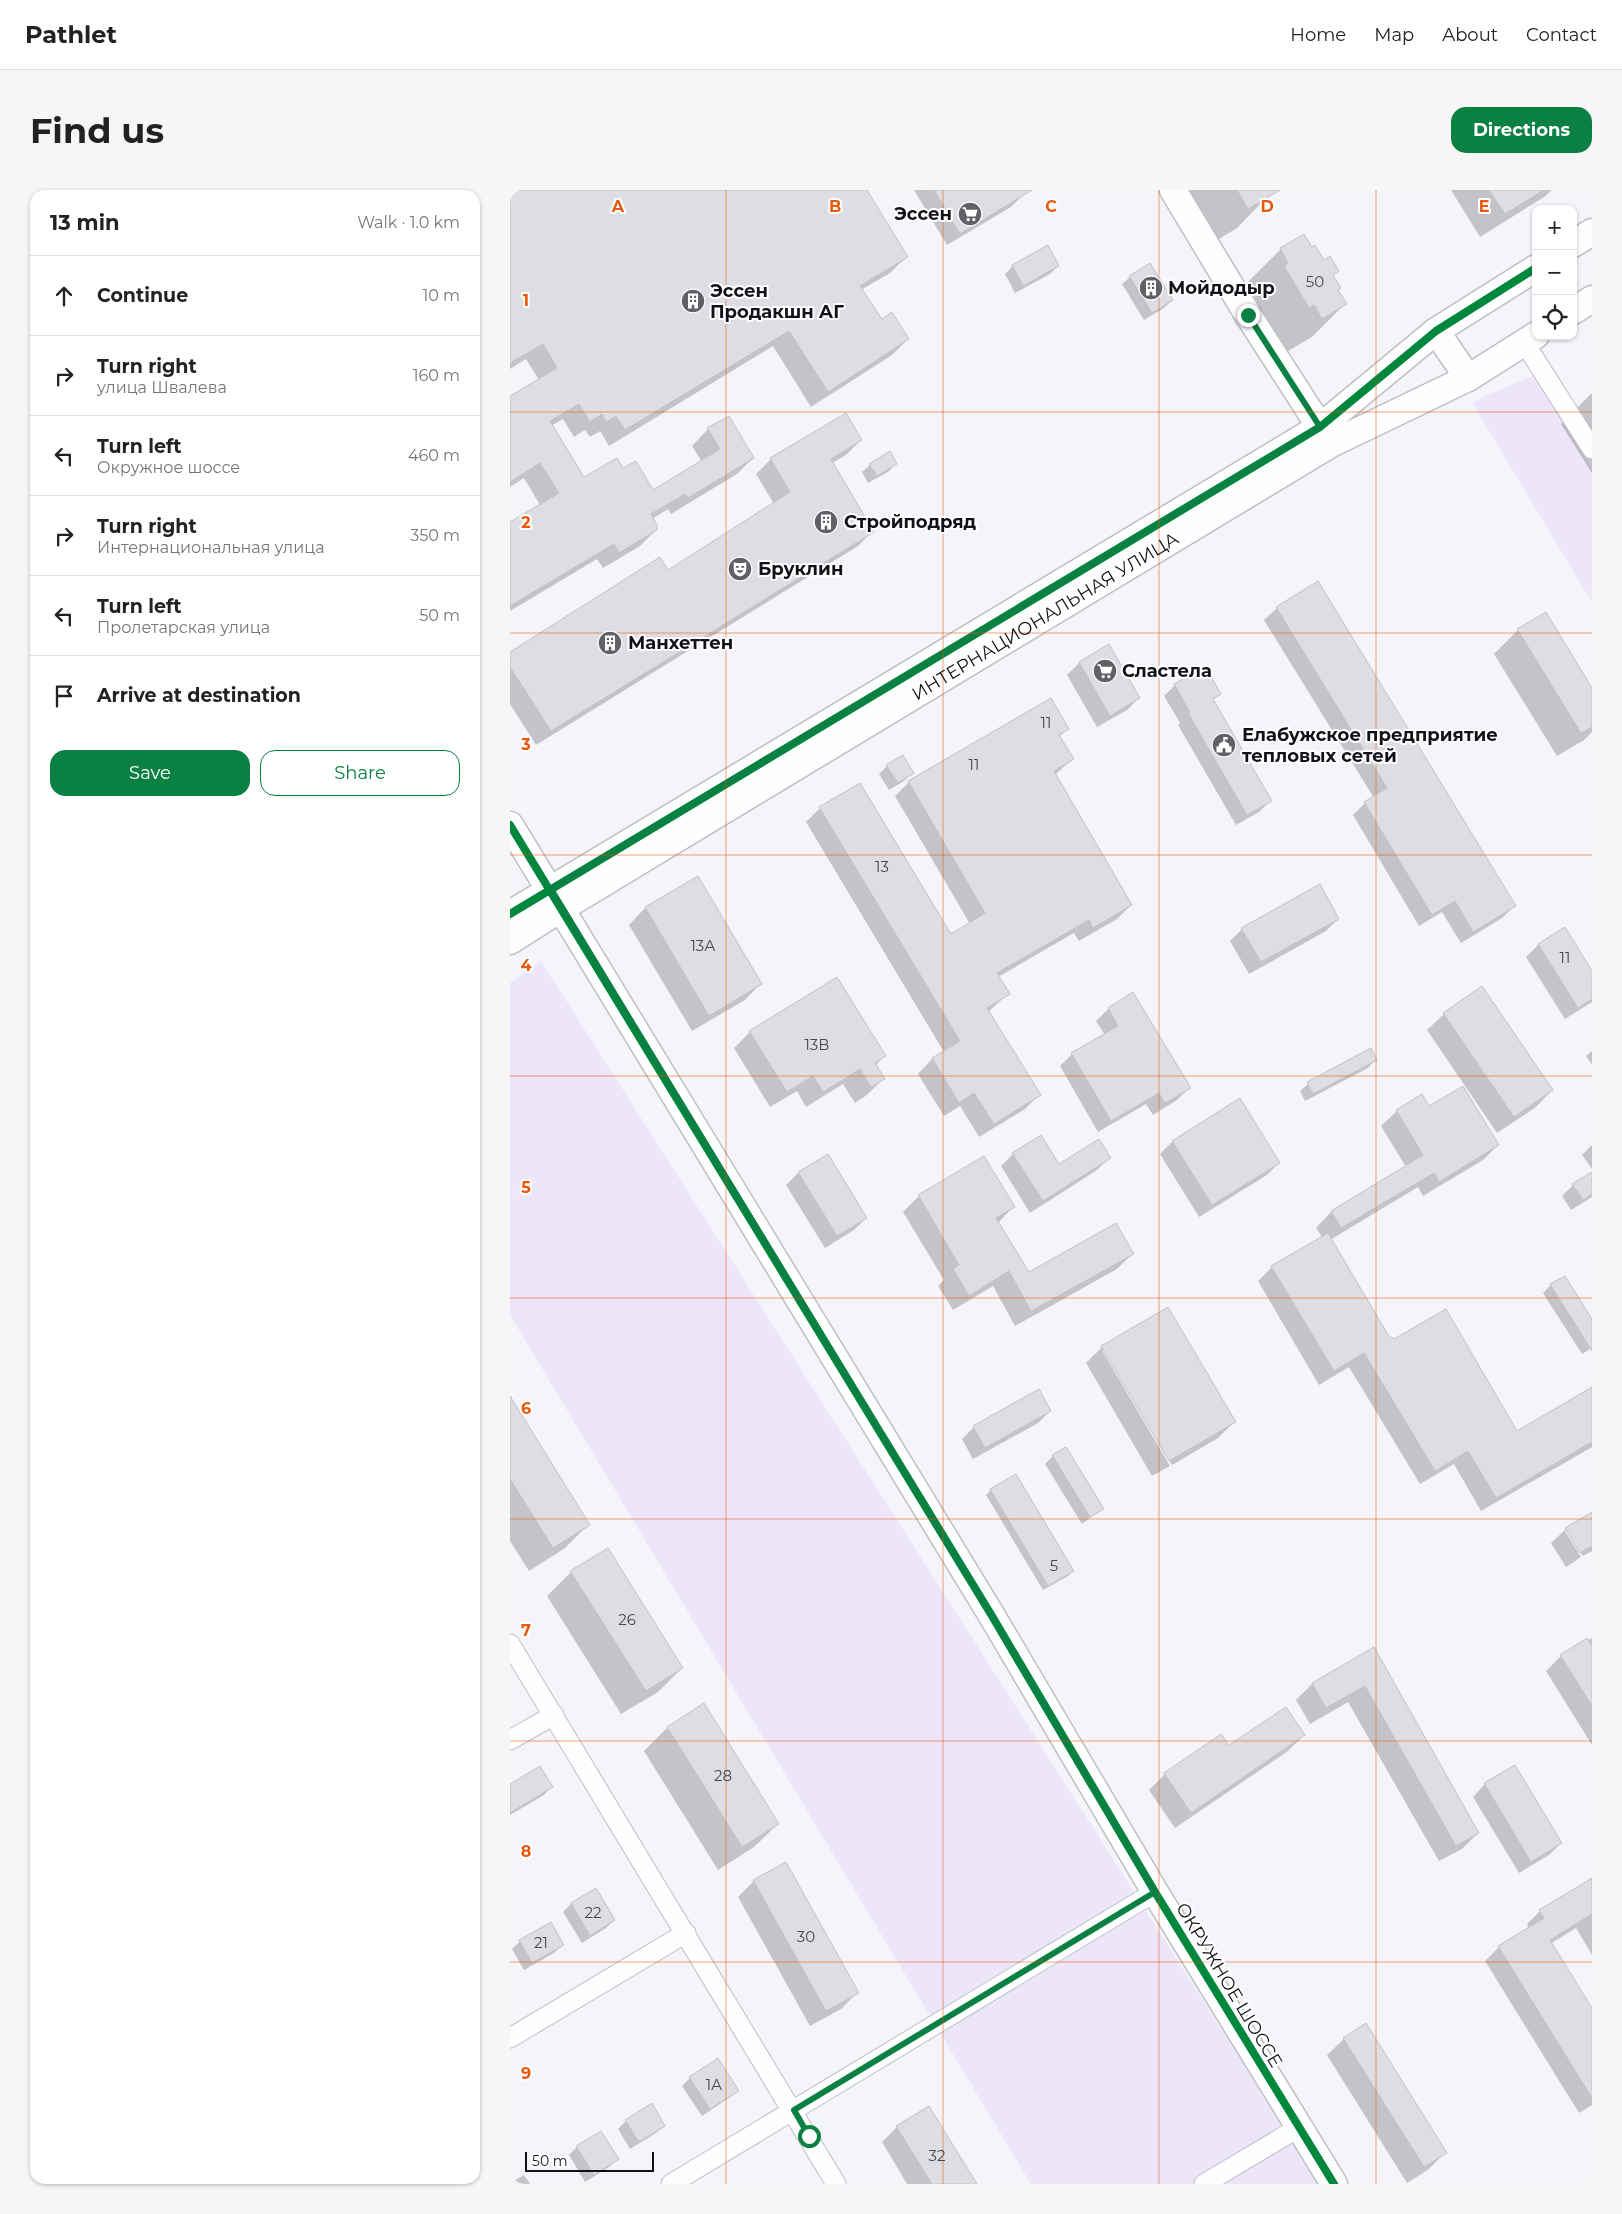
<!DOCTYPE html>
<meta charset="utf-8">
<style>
body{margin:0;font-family:Montserrat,sans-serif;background:#f6f6f6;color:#222}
.controls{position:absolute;right:15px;top:15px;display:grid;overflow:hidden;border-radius:10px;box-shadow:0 1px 4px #0004}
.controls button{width:45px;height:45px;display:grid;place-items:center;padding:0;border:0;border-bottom:1px solid #e0e0e0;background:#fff;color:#222;font:25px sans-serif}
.scale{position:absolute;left:15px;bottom:12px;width:129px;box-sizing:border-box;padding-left:5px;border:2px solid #101217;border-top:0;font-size:14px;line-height:18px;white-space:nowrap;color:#101217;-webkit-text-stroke:4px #fff;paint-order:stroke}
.stop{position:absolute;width:15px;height:15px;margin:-11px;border:4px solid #0b8043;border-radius:50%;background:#fff}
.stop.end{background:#0b8043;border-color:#fff;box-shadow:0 1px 5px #0008}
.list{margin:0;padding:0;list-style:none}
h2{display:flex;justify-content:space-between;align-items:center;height:65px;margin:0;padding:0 20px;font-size:21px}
h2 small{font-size:16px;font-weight:400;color:#767676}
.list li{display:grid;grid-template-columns:32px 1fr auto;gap:15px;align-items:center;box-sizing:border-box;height:80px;padding:0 20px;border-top:1px solid #e0e0e0}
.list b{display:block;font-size:19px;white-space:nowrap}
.list p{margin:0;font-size:16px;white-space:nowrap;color:#767676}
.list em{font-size:16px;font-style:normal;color:#767676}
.actions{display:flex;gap:10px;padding:15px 20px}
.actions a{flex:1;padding:11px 0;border:1px solid #0b8043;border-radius:15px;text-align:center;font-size:18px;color:#0b8043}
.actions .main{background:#0b8043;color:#fff}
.icon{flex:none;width:28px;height:28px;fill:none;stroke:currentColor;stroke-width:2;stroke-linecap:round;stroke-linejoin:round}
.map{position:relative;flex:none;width:1082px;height:1994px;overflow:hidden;border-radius:15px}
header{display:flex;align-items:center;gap:30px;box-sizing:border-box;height:70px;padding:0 25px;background:#fff;border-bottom:1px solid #e0e0e0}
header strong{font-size:24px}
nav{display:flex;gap:28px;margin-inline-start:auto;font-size:18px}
.intro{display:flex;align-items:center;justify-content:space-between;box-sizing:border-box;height:120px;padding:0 30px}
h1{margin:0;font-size:35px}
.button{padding:12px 22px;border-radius:15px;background:#0b8043;color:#fff;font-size:18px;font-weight:700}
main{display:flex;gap:30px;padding:0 30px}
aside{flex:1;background:#fff;border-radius:15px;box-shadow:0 1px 4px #0004}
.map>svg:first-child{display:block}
.green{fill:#ede6fa}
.shadow{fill:#0003}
.building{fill:#dddee3;stroke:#c1c1c7}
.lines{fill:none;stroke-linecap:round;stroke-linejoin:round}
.street-casing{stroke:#bdbfc5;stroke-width:21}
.secondary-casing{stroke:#bdbfc5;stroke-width:29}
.street{stroke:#fdfefe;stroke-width:19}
.secondary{stroke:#fdfefe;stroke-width:26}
.cycleway-casing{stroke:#fff;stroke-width:11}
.cycleway{stroke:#00873e;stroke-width:8}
.route{stroke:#0b8043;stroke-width:6}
.grid{fill:none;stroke:#e8590c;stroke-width:1;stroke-opacity:0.55}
.labels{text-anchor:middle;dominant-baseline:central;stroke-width:4;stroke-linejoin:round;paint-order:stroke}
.number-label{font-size:15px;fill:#46474c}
.poi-label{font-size:18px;font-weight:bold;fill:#101217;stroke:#fff;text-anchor:start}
.street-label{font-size:18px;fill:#101217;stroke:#fff}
.grid-label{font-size:16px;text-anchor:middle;font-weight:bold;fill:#e8590c;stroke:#fff;stroke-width:4;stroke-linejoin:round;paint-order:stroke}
</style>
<header>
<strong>Pathlet</strong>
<nav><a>Home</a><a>Map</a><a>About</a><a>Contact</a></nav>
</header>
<div class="intro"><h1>Find us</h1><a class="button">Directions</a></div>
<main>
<aside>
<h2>13 min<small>Walk · 1.0 km</small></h2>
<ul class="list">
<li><svg class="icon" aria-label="ahead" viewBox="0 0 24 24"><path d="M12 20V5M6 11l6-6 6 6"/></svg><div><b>Continue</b></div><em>10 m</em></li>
<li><svg class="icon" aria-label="right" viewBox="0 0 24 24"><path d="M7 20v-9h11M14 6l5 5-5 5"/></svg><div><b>Turn right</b><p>улица Швалева</p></div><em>160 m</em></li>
<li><svg class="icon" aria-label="left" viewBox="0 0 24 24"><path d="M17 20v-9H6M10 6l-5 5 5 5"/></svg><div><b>Turn left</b><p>Окружное шоссе</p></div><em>460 m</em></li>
<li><svg class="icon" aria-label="right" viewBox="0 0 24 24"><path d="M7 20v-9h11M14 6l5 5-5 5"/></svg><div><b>Turn right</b><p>Интернациональная улица</p></div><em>350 m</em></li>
<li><svg class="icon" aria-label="left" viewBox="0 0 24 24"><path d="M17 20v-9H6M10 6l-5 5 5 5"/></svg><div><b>Turn left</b><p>Пролетарская улица</p></div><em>50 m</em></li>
<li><svg class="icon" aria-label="arrive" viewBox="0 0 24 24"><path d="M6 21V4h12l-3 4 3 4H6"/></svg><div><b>Arrive at destination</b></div></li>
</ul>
<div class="actions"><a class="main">Save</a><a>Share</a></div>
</aside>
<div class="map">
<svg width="1082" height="1994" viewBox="0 0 1082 1994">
<rect width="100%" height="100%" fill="#f4f5fb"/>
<path class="green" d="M 1025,185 L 1082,279 L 1082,413 L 962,212 Z
M 31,771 L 810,1994 L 521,1994 L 0,1125 L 0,793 Z"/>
<path class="shadow" d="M 0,0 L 356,0 L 396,67 L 380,83 L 351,100 L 371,131 L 398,149 L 382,165 L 301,217 L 263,156 L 99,256 L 90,241 L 80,247 L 75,240 L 64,247 L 53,229 L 41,236 L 74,289 L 113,280 L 143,301 L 192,272 L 182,256 L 198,239 L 243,268 L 227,284 L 161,324 L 158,319 L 142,329 L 146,340 L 130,356 L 93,378 L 87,369 L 0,421 L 0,333 L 30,315 L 14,288 L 0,297 L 0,208 L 29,190 L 16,169 L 0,179 Z
M 404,0 L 510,0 L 513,5 L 501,17 L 437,55 Z
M 665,0 L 758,0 L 760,4 L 727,38 L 704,52 Z
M 941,0 L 1042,0 L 1034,7 L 970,47 Z
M 794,46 L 813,71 L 827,81 L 822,86 L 827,100 L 835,114 L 802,147 L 778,161 L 770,148 L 766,151 L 741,110 L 745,106 L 737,93 L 771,59 Z
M 503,76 L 548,76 L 540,84 L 505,103 L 495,84 Z
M 620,87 L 662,110 L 654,118 L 634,130 L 612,94 Z
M 1082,203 L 1082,283 L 1051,234 Z
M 351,250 L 336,265 L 322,273 L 363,341 L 348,356 L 26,555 L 0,514 L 0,464 L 158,382 L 264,314 L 246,284 L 261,269 Z
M 386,274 L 378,282 L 358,293 L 352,282 L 360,275 Z
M 807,393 L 1004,716 L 992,728 L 951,753 L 932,722 L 909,736 L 843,625 L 855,613 L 864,608 L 754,430 L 767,418 Z
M 1008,440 L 1082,500 L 1082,542 L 1074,550 L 1047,566 L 984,464 Z
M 599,456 L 629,508 L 617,520 L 587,537 L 557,485 L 569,473 Z
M 665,495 L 710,504 L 702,511 L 760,611 L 749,622 L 726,635 L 668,535 L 670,533 L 654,506 Z
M 557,539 L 549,547 L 562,569 L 545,585 L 621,715 L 607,729 L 569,751 L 564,743 L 488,787 L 498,804 L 478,822 L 529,905 L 515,919 L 469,947 L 450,916 L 434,926 L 408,884 L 422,869 L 434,862 L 296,632 L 310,618 L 350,594 L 441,746 L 460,734 L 385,606 L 399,592 Z
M 377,576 L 402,583 L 394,591 L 379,600 L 369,584 Z
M 188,687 L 251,793 L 235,810 L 182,841 L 119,735 L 135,718 Z
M 828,729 L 816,741 L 739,784 L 720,751 L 732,739 Z
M 1028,755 L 1082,783 L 1082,812 L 1055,829 L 1016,767 Z
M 972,798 L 1042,900 L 1026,917 L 987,943 L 917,840 L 934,824 Z
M 623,804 L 679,898 L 667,910 L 643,925 L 636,914 L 588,942 L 550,876 L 562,864 L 595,845 L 586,831 L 598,819 Z
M 240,842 L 374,866 L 365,876 L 373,889 L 357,905 L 345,913 L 333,894 L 296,917 L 287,901 L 260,917 L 224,858 Z
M 860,860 L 865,870 L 858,878 L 795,911 L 790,901 L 798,894 Z
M 1082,861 L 1082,875 L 1076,866 Z
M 730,910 L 769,973 L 757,985 L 689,1027 L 650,964 L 662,952 Z
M 919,918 L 988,955 L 973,970 L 913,1006 L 908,997 L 820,1050 L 880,1150 L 1006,1242 L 1082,1207 L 1082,1257 L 971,1321 L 944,1274 L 910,1294 L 839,1177 L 809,1195 L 748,1091 L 762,1077 L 812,1047 L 806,1038 L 821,1022 L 896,977 L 871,936 L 887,921 Z
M 1082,955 L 1082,979 L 1072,965 Z
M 503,964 L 549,976 L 599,968 L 587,980 L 520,1023 L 491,976 Z
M 317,965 L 356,1028 L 344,1040 L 315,1058 L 276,995 L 288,983 Z
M 1082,983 L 1082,1007 L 1061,1020 L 1052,1006 L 1063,995 Z
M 409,1006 L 503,1017 L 488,1033 L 519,1083 L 622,1064 L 607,1079 L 505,1136 L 483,1096 L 443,1120 L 428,1096 L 434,1090 L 393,1022 Z
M 1041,1095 L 1082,1158 L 1072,1164 L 1033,1103 Z
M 592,1157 L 724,1232 L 708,1248 L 662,1275 L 595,1160 L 592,1160 L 660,1276 L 642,1286 L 576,1173 Z
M 0,1219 L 79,1334 L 55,1358 L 19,1381 L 0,1351 Z
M 540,1221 L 528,1233 L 463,1269 L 452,1249 L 464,1237 Z
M 543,1266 L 592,1318 L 572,1334 L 535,1274 Z
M 481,1300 L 562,1381 L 558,1386 L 533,1400 L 476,1305 Z
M 1082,1323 L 1082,1361 L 1073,1366 L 1058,1341 L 1055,1341 L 1071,1367 L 1056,1377 L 1041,1353 L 1056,1339 Z
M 61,1382 L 172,1478 L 148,1502 L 111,1524 L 37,1406 Z
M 1082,1448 L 1082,1555 L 1036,1481 L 1051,1466 Z
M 864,1459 L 968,1643 L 952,1659 L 929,1671 L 838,1512 L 800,1534 L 786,1510 L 802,1494 Z
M 157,1538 L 268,1634 L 244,1657 L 208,1680 L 134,1561 Z
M 794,1545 L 778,1561 L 665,1638 L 639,1600 L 655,1584 L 719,1557 Z
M 975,1594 L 1051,1653 L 1039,1665 L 1009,1683 L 963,1607 Z
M 0,1595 L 41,1597 L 34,1605 L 0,1625 Z
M 1082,1690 L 1082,1765 L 1066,1738 L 1040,1754 L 1082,1821 L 1082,1915 L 1069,1923 L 975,1771 L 989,1757 L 1019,1739 L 1017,1734 L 1030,1721 Z
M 244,1691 L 347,1803 L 331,1819 L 300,1836 L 228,1707 Z
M 86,1700 L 104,1730 L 96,1738 L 72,1753 L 53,1722 L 61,1714 Z
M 10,1751 L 52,1755 L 44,1763 L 14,1780 L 2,1759 Z
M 856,1835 L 935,1963 L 919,1979 L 897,1993 L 817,1865 L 834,1849 Z
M 180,1888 L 227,1900 L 219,1908 L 192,1926 L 172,1896 Z
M 116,1931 L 154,1936 L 146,1943 L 120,1959 L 108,1939 Z
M 387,1937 L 465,1994 L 397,1994 L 372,1952 Z
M 67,1957 L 107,1969 L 99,1977 L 75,1992 L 59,1965 Z
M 14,1985 L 20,1994 L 0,1994 L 0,1993 Z"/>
<path class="building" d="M 0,0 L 357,0 L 398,67 L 350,96 L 372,129 L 382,122 L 399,149 L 318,202 L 279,141 L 115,240 L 106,226 L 96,232 L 92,224 L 80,232 L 69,214 L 40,231 L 74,287 L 107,268 L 113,278 L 126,271 L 143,300 L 210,259 L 197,238 L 219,226 L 244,268 L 178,308 L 175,304 L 141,324 L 147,335 L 147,340 L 109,363 L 104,354 L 0,416 L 0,332 L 49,303 L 30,273 L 0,292 L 0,206 L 47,178 L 33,154 L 0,173 Z
M 424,0 L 522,0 L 450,44 Z
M 727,0 L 770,0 L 738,19 Z
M 979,0 L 1034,0 L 995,24 Z
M 794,44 L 802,57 L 805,55 L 814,70 L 820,66 L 829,81 L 823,85 L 831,98 L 828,100 L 837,114 L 812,129 L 804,115 L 799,118 L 774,76 L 778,73 L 770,58 Z
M 538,55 L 549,76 L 513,96 L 502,75 Z
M 640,73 L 663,110 L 642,123 L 619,86 Z
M 336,223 L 352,250 L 321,269 L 364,342 L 41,541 L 0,477 L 0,462 L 150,367 L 158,380 L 280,302 L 260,268 Z
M 380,261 L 387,274 L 367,286 L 359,274 Z
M 808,391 L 1006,716 L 963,742 L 945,711 L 922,725 L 854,612 L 877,598 L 766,417 Z
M 1036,422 L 1082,498 L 1082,537 L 1071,543 L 1007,439 Z
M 599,454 L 630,508 L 600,526 L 569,472 Z
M 695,476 L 711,504 L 703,509 L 762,611 L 737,625 L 678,523 L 680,522 L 664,494 Z
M 541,508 L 559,539 L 549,545 L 564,569 L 544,581 L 622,715 L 583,738 L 579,730 L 487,783 L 500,804 L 477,818 L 531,905 L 484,934 L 464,903 L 449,913 L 422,868 L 450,851 L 309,617 L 350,593 L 441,744 L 475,723 L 398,591 Z
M 393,565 L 404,583 L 388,593 L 376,575 Z
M 188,686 L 252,794 L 199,826 L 135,717 Z
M 810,694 L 829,729 L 751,772 L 731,738 Z
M 1055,737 L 1082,781 L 1082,809 L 1068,818 L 1028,754 Z
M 327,787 L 376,866 L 365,873 L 375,889 L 361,897 L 350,879 L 313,902 L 303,886 L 277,902 L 239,841 Z
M 972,796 L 1043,900 L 1004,927 L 933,823 Z
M 623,802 L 681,898 L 655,913 L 649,903 L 601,931 L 561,863 L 608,836 L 598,818 Z
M 861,858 L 867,870 L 803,904 L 797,892 Z
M 953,896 L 989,955 L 929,992 L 924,983 L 831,1038 L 821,1021 L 913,965 L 886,920 L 912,904 L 919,916 Z
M 730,908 L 770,973 L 702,1015 L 662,951 Z
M 531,945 L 549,974 L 589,949 L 601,968 L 533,1011 L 502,963 Z
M 318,964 L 357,1028 L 327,1046 L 288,982 Z
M 474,966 L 505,1017 L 486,1028 L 519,1082 L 606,1033 L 624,1064 L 521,1121 L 499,1081 L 459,1106 L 443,1079 L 449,1075 L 408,1005 Z
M 1082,982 L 1082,1004 L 1073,1010 L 1062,994 Z
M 818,1043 L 880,1148 L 882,1147 L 884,1149 L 936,1119 L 1007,1241 L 1082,1197 L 1082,1252 L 986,1308 L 958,1261 L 925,1281 L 854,1163 L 824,1181 L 761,1076 Z
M 1055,1086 L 1082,1129 L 1082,1161 L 1040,1094 Z
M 658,1117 L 726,1232 L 659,1271 L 591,1156 Z
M 529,1199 L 541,1221 L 475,1258 L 463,1236 Z
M 0,1206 L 80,1335 L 43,1358 L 0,1289 Z
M 556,1257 L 594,1319 L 580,1327 L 542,1265 Z
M 506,1284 L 564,1381 L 538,1396 L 480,1299 Z
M 1082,1322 L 1082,1356 L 1070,1363 L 1055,1338 Z
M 98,1358 L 173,1478 L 136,1501 L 60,1381 Z
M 1077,1448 L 1082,1456 L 1082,1516 L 1050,1465 Z
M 864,1457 L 969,1643 L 946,1656 L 855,1496 L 816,1518 L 802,1493 Z
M 194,1513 L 269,1634 L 232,1657 L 157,1537 Z
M 776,1517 L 795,1545 L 681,1623 L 654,1583 L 711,1544 L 719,1555 Z
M 1005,1575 L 1052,1653 L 1021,1672 L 974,1593 Z
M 30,1576 L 43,1597 L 0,1623 L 0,1594 Z
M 276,1672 L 349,1803 L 316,1821 L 243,1690 Z
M 1082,1688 L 1082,1724 L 1040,1750 L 1082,1818 L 1082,1908 L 988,1756 L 1034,1728 L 1029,1720 Z
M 86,1698 L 105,1730 L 80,1746 L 61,1713 Z
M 41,1732 L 54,1755 L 22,1773 L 9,1750 Z
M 856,1833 L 937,1963 L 914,1977 L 833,1848 Z
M 208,1868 L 229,1901 L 200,1919 L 179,1887 Z
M 142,1913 L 155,1936 L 129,1952 L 115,1930 Z
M 419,1916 L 467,1994 L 422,1994 L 386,1936 Z
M 91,1941 L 109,1969 L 84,1985 L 66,1956 Z"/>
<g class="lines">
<g class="street-casing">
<path id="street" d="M 1014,152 L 1082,259
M 0,1454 L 326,1994
M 0,1550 L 44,1525
M 0,1848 L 176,1743
M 161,1994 L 645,1702
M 694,1994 L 788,1938"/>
</g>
<g class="secondary-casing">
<g id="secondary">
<path d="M 663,0 L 738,125 L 819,251"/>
<path d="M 1063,54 L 1082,42"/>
<path d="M 1063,121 L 1082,109"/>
<path d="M 926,141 L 958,188"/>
<path d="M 0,635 L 482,1426 L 645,1702 L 824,1994"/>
<path d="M 0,724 L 810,237 L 926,141 L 1026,78"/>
<path id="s1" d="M 0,751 L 52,718 L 821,254 L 958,188 L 1026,145"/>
</g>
</g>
<use href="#street" class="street"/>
<use href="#secondary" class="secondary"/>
<g class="cycleway-casing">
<path id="cycleway" d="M 0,635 L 482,1426 L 645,1702 L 824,1994
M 0,724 L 810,237 L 926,141 L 1026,78"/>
</g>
<use href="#cycleway" class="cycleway"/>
</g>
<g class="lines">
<path class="route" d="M 299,1946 L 284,1920 L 645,1702 L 482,1426 L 41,699 L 810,237 L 738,125"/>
</g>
<path class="grid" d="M 216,0 L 216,1994M 433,0 L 433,1994M 649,0 L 649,1994M 866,0 L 866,1994M 0,222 L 1082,222M 0,443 L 1082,443M 0,665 L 1082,665M 0,886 L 1082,886M 0,1108 L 1082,1108M 0,1329 L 1082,1329M 0,1551 L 1082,1551M 0,1772 L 1082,1772"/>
<defs>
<g id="supermarket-disc" transform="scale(1.25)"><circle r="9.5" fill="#606167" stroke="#fff"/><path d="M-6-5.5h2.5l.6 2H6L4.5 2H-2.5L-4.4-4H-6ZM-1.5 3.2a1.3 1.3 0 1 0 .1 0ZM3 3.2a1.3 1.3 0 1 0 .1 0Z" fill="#fff"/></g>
<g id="building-disc" transform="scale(1.25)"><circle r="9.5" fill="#606167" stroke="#fff"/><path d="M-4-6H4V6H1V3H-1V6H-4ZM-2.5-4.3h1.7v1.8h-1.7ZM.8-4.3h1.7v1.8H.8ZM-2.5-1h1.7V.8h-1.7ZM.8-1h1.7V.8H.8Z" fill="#fff"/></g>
<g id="theatre-disc" transform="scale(1.25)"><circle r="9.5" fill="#606167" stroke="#fff"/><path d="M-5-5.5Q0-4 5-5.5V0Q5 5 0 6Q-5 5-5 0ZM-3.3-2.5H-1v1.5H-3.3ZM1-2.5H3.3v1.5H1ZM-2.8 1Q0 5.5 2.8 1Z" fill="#fff"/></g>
<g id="civic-disc" transform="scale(1.25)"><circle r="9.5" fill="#606167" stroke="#fff"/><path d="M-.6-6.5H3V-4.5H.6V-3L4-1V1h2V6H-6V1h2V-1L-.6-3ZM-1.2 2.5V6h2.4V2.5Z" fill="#fff"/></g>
</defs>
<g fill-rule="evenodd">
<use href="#supermarket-disc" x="460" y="24"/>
<use href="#building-disc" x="641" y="98"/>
<use href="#building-disc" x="183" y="111"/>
<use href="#building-disc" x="316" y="332"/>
<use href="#theatre-disc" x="230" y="379"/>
<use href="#building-disc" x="100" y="453"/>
<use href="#supermarket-disc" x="595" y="481"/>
<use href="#civic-disc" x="714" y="555"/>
</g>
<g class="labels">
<g class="number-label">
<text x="805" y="91">50</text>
<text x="536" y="532">11</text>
<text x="464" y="574">11</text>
<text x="372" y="676">13</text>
<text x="193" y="755">13А</text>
<text x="1055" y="767">11</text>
<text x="307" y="854">13В</text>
<text x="544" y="1375">5</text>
<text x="117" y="1429">26</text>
<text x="213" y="1585">28</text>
<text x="83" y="1722">22</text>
<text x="296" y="1746">30</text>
<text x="31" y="1752">21</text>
<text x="204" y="1894">1А</text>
<text x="427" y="1965">32</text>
</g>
<g class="poi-label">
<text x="442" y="24" text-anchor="end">Эссен</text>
<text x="658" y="98">Мойдодыр</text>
<text x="200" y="101">Эссен<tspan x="200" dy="21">Продакшн АГ</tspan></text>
<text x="334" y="332">Стройподряд</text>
<text x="248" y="379">Бруклин</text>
<text x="118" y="453">Манхеттен</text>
<text x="612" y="481">Сластела</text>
<text x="732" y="545">Елабужское предприятие<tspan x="732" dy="21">тепловых сетей</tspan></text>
</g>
<g class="street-label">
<text stroke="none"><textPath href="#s1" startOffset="626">ИНТЕРНАЦИОНАЛЬНАЯ УЛИЦА</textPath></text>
<text transform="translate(719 1795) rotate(59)">ОКРУЖНОЕ ШОССЕ</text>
</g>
</g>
<g class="grid-label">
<text x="108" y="22">A</text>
<text x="325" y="22">B</text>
<text x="541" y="22">C</text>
<text x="757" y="22">D</text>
<text x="974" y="22">E</text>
<text x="16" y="116">1</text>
<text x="16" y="338">2</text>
<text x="16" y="560">3</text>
<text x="16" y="781">4</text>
<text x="16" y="1003">5</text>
<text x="16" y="1224">6</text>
<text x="16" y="1446">7</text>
<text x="16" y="1667">8</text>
<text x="16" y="1889">9</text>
</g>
</svg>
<div class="controls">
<button>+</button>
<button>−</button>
<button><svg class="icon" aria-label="locate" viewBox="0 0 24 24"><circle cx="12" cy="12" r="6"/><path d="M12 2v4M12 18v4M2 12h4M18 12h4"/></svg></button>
</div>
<div class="scale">50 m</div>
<div class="stop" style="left:299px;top:1946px"></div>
<div class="stop end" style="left:738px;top:125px"></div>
</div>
</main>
